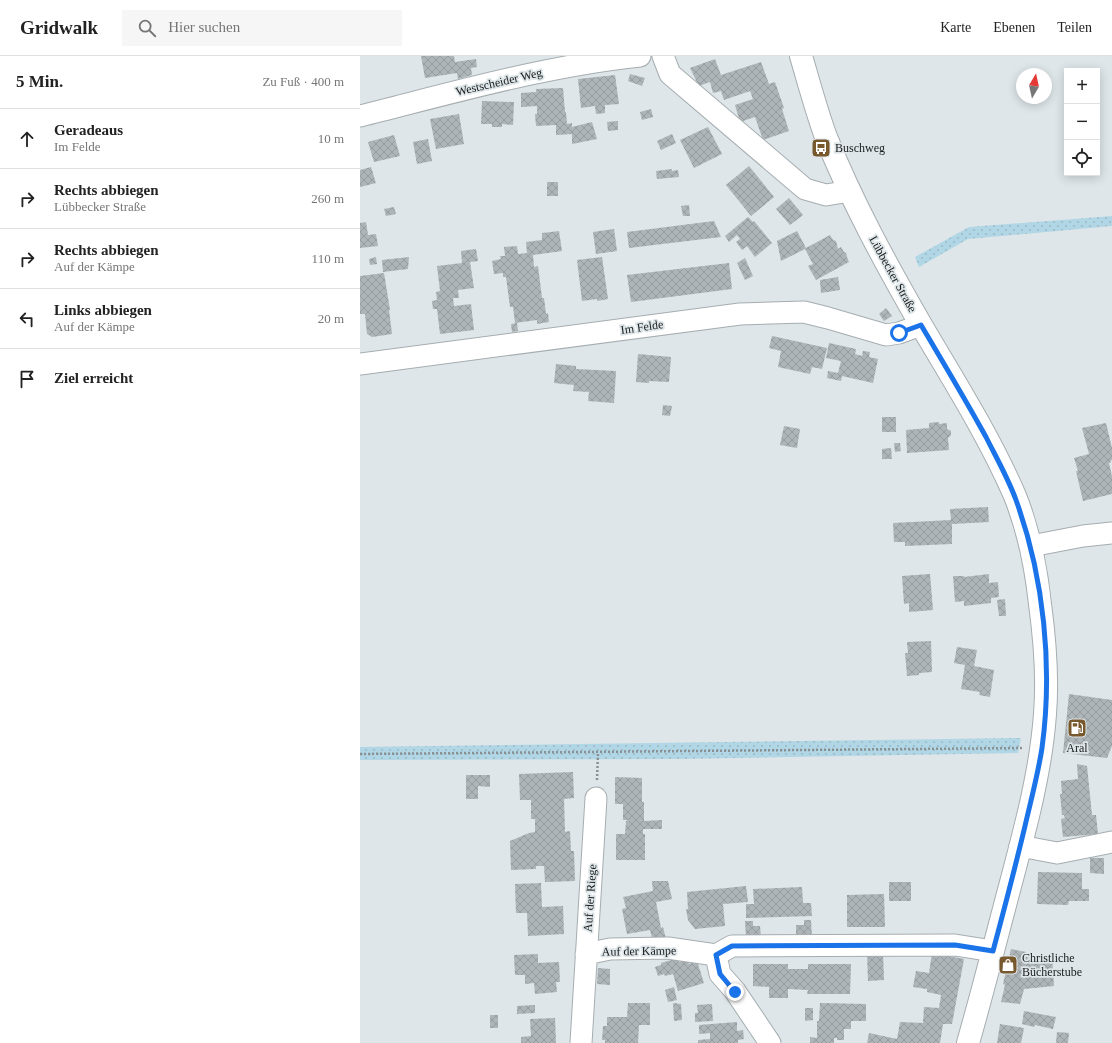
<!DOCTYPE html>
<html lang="de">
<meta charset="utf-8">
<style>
body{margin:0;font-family:"Times New Roman",serif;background:#f6f6f6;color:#222}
.controls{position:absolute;right:12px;top:12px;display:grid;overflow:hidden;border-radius:0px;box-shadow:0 2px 10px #0003}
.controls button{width:36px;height:36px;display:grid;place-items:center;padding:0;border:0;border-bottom:1px solid #e0e0e0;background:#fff;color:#222;font:20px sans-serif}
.compass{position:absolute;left:656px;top:12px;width:36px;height:36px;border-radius:50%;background:#fff;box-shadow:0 2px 10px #0003;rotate:9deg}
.stop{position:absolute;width:12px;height:12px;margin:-9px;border:3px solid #1a73e8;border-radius:50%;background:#fff}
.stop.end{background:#1a73e8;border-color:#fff;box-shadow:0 1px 4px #0008}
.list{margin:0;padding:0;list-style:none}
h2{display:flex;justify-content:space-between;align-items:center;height:52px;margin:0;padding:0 16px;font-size:17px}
h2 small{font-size:13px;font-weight:400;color:#767676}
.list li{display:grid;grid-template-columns:26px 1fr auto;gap:12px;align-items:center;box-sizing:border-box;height:60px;padding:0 16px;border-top:1px solid #e0e0e0}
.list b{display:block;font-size:15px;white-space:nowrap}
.list p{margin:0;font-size:13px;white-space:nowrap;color:#767676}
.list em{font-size:13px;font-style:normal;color:#767676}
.icon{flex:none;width:22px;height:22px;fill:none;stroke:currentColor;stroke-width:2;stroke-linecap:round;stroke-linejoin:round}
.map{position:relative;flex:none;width:752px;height:987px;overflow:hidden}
header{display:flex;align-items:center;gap:24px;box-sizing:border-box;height:56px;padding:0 20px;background:#fff;border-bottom:1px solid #e0e0e0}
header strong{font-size:19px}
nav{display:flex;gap:22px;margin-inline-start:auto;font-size:14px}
.search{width:280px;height:36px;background:#f6f6f6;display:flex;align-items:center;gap:10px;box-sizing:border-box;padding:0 14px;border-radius:0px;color:#767676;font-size:15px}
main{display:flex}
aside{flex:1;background:#fff}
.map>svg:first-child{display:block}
.grass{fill:url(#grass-dots)}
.building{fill:url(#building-cross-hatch)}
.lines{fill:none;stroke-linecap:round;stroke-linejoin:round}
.minor-casing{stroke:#a6adb0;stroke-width:23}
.major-casing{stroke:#a6adb0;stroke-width:24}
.path{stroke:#8a9092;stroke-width:2.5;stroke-dasharray:2 2;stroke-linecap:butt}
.minor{stroke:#fff;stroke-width:21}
.major{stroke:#fff;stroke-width:22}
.route{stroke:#1a73e8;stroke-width:5}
.labels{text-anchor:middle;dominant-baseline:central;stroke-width:3.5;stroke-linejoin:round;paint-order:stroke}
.street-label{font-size:12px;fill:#191c1d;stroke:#dee6e9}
.poi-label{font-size:12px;fill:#191c1d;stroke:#dee6e9;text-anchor:start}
</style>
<header>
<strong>Gridwalk</strong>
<div class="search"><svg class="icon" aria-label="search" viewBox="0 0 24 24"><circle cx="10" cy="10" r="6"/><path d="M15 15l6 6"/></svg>Hier suchen</div>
<nav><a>Karte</a><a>Ebenen</a><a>Teilen</a></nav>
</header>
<main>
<aside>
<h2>5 Min.<small>Zu Fuß · 400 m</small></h2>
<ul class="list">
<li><svg class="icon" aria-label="ahead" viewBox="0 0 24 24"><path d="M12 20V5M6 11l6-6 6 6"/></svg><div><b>Geradeaus</b><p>Im Felde</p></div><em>10 m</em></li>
<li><svg class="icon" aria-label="right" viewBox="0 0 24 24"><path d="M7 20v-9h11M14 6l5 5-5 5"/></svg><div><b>Rechts abbiegen</b><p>Lübbecker Straße</p></div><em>260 m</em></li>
<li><svg class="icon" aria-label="right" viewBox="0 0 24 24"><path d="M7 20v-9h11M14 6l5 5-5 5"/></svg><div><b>Rechts abbiegen</b><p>Auf der Kämpe</p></div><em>110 m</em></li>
<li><svg class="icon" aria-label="left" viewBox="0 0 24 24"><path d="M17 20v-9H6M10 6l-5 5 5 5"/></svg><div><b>Links abbiegen</b><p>Auf der Kämpe</p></div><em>20 m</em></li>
<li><svg class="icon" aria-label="arrive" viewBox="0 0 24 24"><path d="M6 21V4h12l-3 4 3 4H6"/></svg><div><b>Ziel erreicht</b></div></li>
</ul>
</aside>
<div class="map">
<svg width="752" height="987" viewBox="0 0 752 987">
<defs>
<pattern id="grass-dots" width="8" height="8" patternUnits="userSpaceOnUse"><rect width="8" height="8" fill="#b1d6e5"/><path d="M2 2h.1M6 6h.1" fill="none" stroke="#98b7c4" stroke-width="1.8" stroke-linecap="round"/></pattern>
<pattern id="building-cross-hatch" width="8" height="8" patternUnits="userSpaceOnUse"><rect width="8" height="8" fill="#aeb5b8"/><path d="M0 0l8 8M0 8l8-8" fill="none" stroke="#959b9e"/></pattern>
</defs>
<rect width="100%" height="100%" fill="#dee6e9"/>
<path class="grass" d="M 752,160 L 752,170 L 608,183 L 559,211 L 555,201 L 609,171 Z
M 661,682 L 658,697 L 316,703 L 0,704 L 0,691 Z"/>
<path class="building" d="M 61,0 L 94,0 L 95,6 L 116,3 L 117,11 L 111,12 L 112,19 L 98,23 L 97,17 L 65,22 Z
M 355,3 L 361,19 L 401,6 L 409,28 L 415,26 L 424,52 L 422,53 L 429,75 L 403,84 L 395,61 L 380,66 L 375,49 L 393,43 L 390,35 L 364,44 L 361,35 L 353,37 L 350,26 L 339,30 L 330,12 Z
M 270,18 L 285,22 L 282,30 L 268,25 Z
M 255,19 L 259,48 L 245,49 L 245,57 L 236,58 L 235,50 L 221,52 L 218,23 Z
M 203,32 L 205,56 L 206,56 L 207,68 L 212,67 L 212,71 L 232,66 L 237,83 L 212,88 L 212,78 L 196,79 L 196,69 L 176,70 L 175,58 L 177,58 L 177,50 L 161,51 L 161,37 L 176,36 L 176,33 Z
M 122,45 L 154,46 L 153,69 L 142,68 L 142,71 L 132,71 L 132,68 L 121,68 Z
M 291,53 L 293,61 L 282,64 L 280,56 Z
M 99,58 L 104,88 L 76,93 L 70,63 Z
M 258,65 L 258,74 L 248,75 L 247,66 Z
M 348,71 L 362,98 L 334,112 L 320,84 Z
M 312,78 L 316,87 L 301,94 L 297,85 Z
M 34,79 L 40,100 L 14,106 L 8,86 Z
M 68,83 L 72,105 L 57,108 L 53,86 Z
M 389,110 L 414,141 L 391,160 L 366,129 Z
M 11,111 L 16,127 L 0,131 L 0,114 Z
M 312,113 L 312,115 L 318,114 L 319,121 L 297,123 L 296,115 Z
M 187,126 L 198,126 L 198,140 L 187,140 Z
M 429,142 L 443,159 L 430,169 L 416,153 Z
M 329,149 L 330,160 L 323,160 L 321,150 Z
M 34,151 L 36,158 L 26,160 L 24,153 Z
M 388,161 L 393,166 L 394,165 L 412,187 L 395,201 L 387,190 L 382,194 L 376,186 L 380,183 L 377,179 L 369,186 L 365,180 Z
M 354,165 L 361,181 L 269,192 L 267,176 Z
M 6,166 L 8,179 L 16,178 L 18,190 L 0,192 L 0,167 Z
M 254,173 L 257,195 L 236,198 L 233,176 Z
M 199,175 L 202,195 L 173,199 L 174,211 L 178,210 L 182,242 L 184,242 L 186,258 L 188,257 L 189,266 L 177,268 L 177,264 L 155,267 L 153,251 L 150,251 L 146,221 L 143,221 L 143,217 L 134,218 L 132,205 L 141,203 L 140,200 L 145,200 L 144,191 L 157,190 L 158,198 L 167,197 L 166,186 L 182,184 L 182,177 Z
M 437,175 L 446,192 L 470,179 L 473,184 L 476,185 L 478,193 L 481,191 L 484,196 L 486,197 L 487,201 L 489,206 L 456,224 L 448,210 L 453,208 L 445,193 L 421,205 L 417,185 Z
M 116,193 L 118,205 L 110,206 L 114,232 L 98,234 L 99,242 L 93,242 L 94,250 L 111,248 L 114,274 L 80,278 L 77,253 L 73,253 L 72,245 L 77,244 L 76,236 L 80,235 L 77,210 L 102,207 L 101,195 Z
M 16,201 L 17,208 L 10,209 L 9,203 Z
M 49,201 L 48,213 L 23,216 L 22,204 Z
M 242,201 L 248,243 L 237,245 L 237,243 L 222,245 L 217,204 Z
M 385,202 L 393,220 L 385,224 L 377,207 Z
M 369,207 L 372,233 L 271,246 L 267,219 Z
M 24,217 L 30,254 L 29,254 L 32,278 L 12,281 L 7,278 L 5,258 L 0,258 L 0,220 Z
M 478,221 L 480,234 L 461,237 L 460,224 Z
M 526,252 L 532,260 L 524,265 L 519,258 Z
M 157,267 L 158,275 L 152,276 L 151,268 Z
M 412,280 L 467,292 L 462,313 L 452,311 L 450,318 L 418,311 L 421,295 L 409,292 Z
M 469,287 L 496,293 L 495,298 L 502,300 L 503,295 L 510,296 L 509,301 L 518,303 L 513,327 L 482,320 L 481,325 L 467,322 L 468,315 L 478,317 L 481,305 L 466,302 Z
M 278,298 L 311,301 L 309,326 L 289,325 L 289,327 L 276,326 Z
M 196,308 L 216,310 L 216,313 L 256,315 L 254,347 L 228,345 L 229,336 L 213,335 L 214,329 L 194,327 Z
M 303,349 L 312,350 L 310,360 L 302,359 Z
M 522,361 L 536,361 L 536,376 L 522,376 Z
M 579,366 L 579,368 L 587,367 L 587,373 L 591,375 L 591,379 L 588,382 L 589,394 L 547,397 L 546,374 L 569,372 L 569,367 Z
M 746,367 L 752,392 L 752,404 L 751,404 L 751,406 L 749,407 L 752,420 L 752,438 L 723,445 L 716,415 L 718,415 L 714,402 L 729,398 L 722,372 Z
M 424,370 L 440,373 L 437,392 L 420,389 Z
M 534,387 L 540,387 L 541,395 L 535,396 Z
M 531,392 L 532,403 L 522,403 L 522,393 Z
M 628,451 L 629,466 L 592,468 L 592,488 L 545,490 L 545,486 L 534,486 L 533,467 L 591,464 L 590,453 Z
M 570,518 L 573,554 L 549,556 L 549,547 L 544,548 L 542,520 Z
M 629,518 L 629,527 L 638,526 L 639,541 L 631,542 L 631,547 L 604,550 L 604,545 L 595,546 L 593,520 L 604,520 L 604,521 Z
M 645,543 L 646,560 L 639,560 L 637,544 Z
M 571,585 L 572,616 L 559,617 L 559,619 L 547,620 L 545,597 L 548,597 L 547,586 Z
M 597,591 L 617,594 L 614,610 L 634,614 L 630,641 L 619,639 L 620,636 L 601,633 L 605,609 L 594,607 Z
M 709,638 L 752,644 L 752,690 L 747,702 L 703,697 Z
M 717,708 L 727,710 L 732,759 L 736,759 L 738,778 L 703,781 L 701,763 L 705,762 L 704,759 L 702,759 L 700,738 L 702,738 L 701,725 L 718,723 Z
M 213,716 L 214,742 L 204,743 L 205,776 L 210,775 L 211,795 L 214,795 L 215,825 L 185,826 L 184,810 L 176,810 L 176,813 L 151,814 L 150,785 L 169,777 L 175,776 L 175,763 L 171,763 L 171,744 L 160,744 L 159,718 Z
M 106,719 L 130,719 L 130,731 L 118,730 L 118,743 L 106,743 Z
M 255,721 L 282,722 L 282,746 L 284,746 L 284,765 L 302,764 L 302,773 L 283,773 L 283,778 L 285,778 L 285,804 L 256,804 L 256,778 L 265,778 L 266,765 L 270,764 L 263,764 L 263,748 L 255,748 Z
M 730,802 L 744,802 L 744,818 L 730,817 Z
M 678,816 L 722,817 L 722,833 L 729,833 L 729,845 L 709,845 L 708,849 L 677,848 Z
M 292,825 L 308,825 L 312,843 L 296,846 L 301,872 L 303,871 L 306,883 L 293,886 L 290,874 L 267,878 L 262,853 L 266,852 L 263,841 L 293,835 Z
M 529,826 L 551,826 L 551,845 L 529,845 Z
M 181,827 L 182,851 L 203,850 L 204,878 L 168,880 L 167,857 L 156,857 L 155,828 Z
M 386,830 L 388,846 L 363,848 L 365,870 L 335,873 L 328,864 L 326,853 L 328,853 L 327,836 Z
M 442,831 L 443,847 L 451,847 L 452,860 L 386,862 L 386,848 L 394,848 L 393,833 Z
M 524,838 L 525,871 L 487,871 L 487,839 Z
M 444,864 L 451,864 L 452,881 L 436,881 L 436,869 L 444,869 Z
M 385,865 L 393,865 L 393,870 L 400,870 L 401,881 L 386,881 Z
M 651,893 L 666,896 L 665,901 L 692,900 L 694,930 L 664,933 L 660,948 L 641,946 L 645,929 L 643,928 Z
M 523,897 L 524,924 L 508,925 L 507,898 Z
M 572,897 L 604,903 L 592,968 L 583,968 L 580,987 L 507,987 L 509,977 L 537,983 L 540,966 L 563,967 L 564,951 L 579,952 L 581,939 L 567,936 L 567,933 L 553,931 L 556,915 L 569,917 Z
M 178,898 L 178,907 L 199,906 L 200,926 L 196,926 L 197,936 L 175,938 L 174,927 L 165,928 L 165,919 L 155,919 L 154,899 Z
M 318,902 L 319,906 L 328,903 L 329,908 L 337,905 L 344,927 L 318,935 L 313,918 L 305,920 L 304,918 L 298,920 L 295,911 L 301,909 L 301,907 Z
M 393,908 L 428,908 L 428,913 L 448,913 L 448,908 L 491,908 L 490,938 L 447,938 L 448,934 L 428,933 L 428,942 L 409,942 L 409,931 L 393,930 Z
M 238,912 L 250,913 L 250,929 L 237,928 Z
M 314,931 L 317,944 L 308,946 L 305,934 Z
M 268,947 L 290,947 L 290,969 L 279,969 L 278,987 L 245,987 L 245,984 L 242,984 L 243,970 L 247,970 L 247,961 L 267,961 Z
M 313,947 L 321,948 L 322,964 L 314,965 Z
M 460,947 L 506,948 L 506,965 L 491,965 L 491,973 L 484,973 L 484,984 L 477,984 L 477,982 L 474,982 L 474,987 L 450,987 L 450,981 L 457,982 L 457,965 L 459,965 Z
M 352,948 L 353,965 L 335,966 L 335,957 L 338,957 L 337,949 Z
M 175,949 L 175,957 L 157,958 L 157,950 Z
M 445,952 L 453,952 L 453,964 L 445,965 Z
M 664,955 L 696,961 L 693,973 L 675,969 L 674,971 L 662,968 Z
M 130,959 L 138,959 L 138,972 L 130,972 Z
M 195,962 L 196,987 L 161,987 L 161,981 L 171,980 L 170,963 Z
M 377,966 L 377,975 L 383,974 L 384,983 L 378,984 L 378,987 L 338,987 L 338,984 L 350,983 L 350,977 L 339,978 L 339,969 Z
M 640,968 L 664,972 L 661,987 L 637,987 Z
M 697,976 L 709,977 L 708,987 L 696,987 Z"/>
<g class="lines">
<g class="minor-casing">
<path id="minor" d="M 303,0 L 310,18 L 445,133 L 466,139 L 490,135
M 0,60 C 92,37 185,10 280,0
M 0,308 L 380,258 L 444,256 L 468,262 L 526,279 L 539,277 L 561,269
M 671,490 L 723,480 L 752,477
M 660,790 L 697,797 L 752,786
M 226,898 L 250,893 L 308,892 L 356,899 L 372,890 L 595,889 L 633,895
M 356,899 L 360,918 L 375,935 L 410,987
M 221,987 L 236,742"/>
</g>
<g class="major-casing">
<path id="major" d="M 441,0 C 449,27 456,54 466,81 C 492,146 526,208 561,269 C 594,325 629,380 655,440 C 669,475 676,511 680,548 C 685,585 688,621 685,658 C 681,713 667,766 653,819 C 638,875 624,931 608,987"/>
</g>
<path class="path" d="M 0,698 L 663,692
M 237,724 L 238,697"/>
<use href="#minor" class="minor"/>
<use href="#major" class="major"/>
</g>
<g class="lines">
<path class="route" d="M 375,936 L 360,918 L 356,899 L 372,890 L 595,889 L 633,895 C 644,854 655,812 665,770 C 671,744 678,718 682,692 C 693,611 684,521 656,444 C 648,422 636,401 626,381 C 605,343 583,306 561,269 L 539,277"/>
</g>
<defs>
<g id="bus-square" transform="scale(1)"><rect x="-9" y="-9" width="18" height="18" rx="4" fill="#78592e" stroke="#dee6e9"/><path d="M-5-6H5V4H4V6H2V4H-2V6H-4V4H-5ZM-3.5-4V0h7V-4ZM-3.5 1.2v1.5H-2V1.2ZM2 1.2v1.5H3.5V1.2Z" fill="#fff"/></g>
<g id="fuel-square" transform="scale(1)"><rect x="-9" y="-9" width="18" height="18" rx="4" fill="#78592e" stroke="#dee6e9"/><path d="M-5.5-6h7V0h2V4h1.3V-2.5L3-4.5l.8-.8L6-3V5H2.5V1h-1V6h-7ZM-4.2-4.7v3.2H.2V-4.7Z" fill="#fff"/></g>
<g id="shop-square" transform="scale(1)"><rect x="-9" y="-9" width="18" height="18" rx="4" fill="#78592e" stroke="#dee6e9"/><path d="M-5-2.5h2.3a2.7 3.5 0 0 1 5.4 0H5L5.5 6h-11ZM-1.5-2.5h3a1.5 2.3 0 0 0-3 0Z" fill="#fff"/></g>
</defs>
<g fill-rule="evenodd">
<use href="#bus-square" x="461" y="92"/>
<use href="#fuel-square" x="717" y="672"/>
<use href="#shop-square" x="648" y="909"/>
</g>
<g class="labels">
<g class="street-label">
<text transform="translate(139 26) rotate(-13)">Westscheider Weg</text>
<text transform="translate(533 218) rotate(61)">Lübbecker Straße</text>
<text transform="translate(282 271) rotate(-8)">Im Felde</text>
<text transform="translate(230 842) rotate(-86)">Auf der Riege</text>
<text transform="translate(279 895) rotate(-1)">Auf der Kämpe</text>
</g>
<g class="poi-label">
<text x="475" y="92">Buschweg</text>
<text x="717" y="692" text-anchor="middle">Aral</text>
<text x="662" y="902">Christliche<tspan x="662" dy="14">Bücherstube</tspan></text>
</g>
</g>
</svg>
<div class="controls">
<button>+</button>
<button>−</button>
<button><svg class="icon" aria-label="locate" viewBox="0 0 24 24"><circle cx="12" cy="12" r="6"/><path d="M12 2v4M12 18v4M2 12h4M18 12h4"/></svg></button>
</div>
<svg class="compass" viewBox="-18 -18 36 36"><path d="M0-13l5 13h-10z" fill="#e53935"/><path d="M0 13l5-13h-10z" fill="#767676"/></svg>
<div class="stop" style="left:539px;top:277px"></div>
<div class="stop end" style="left:375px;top:936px"></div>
</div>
</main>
